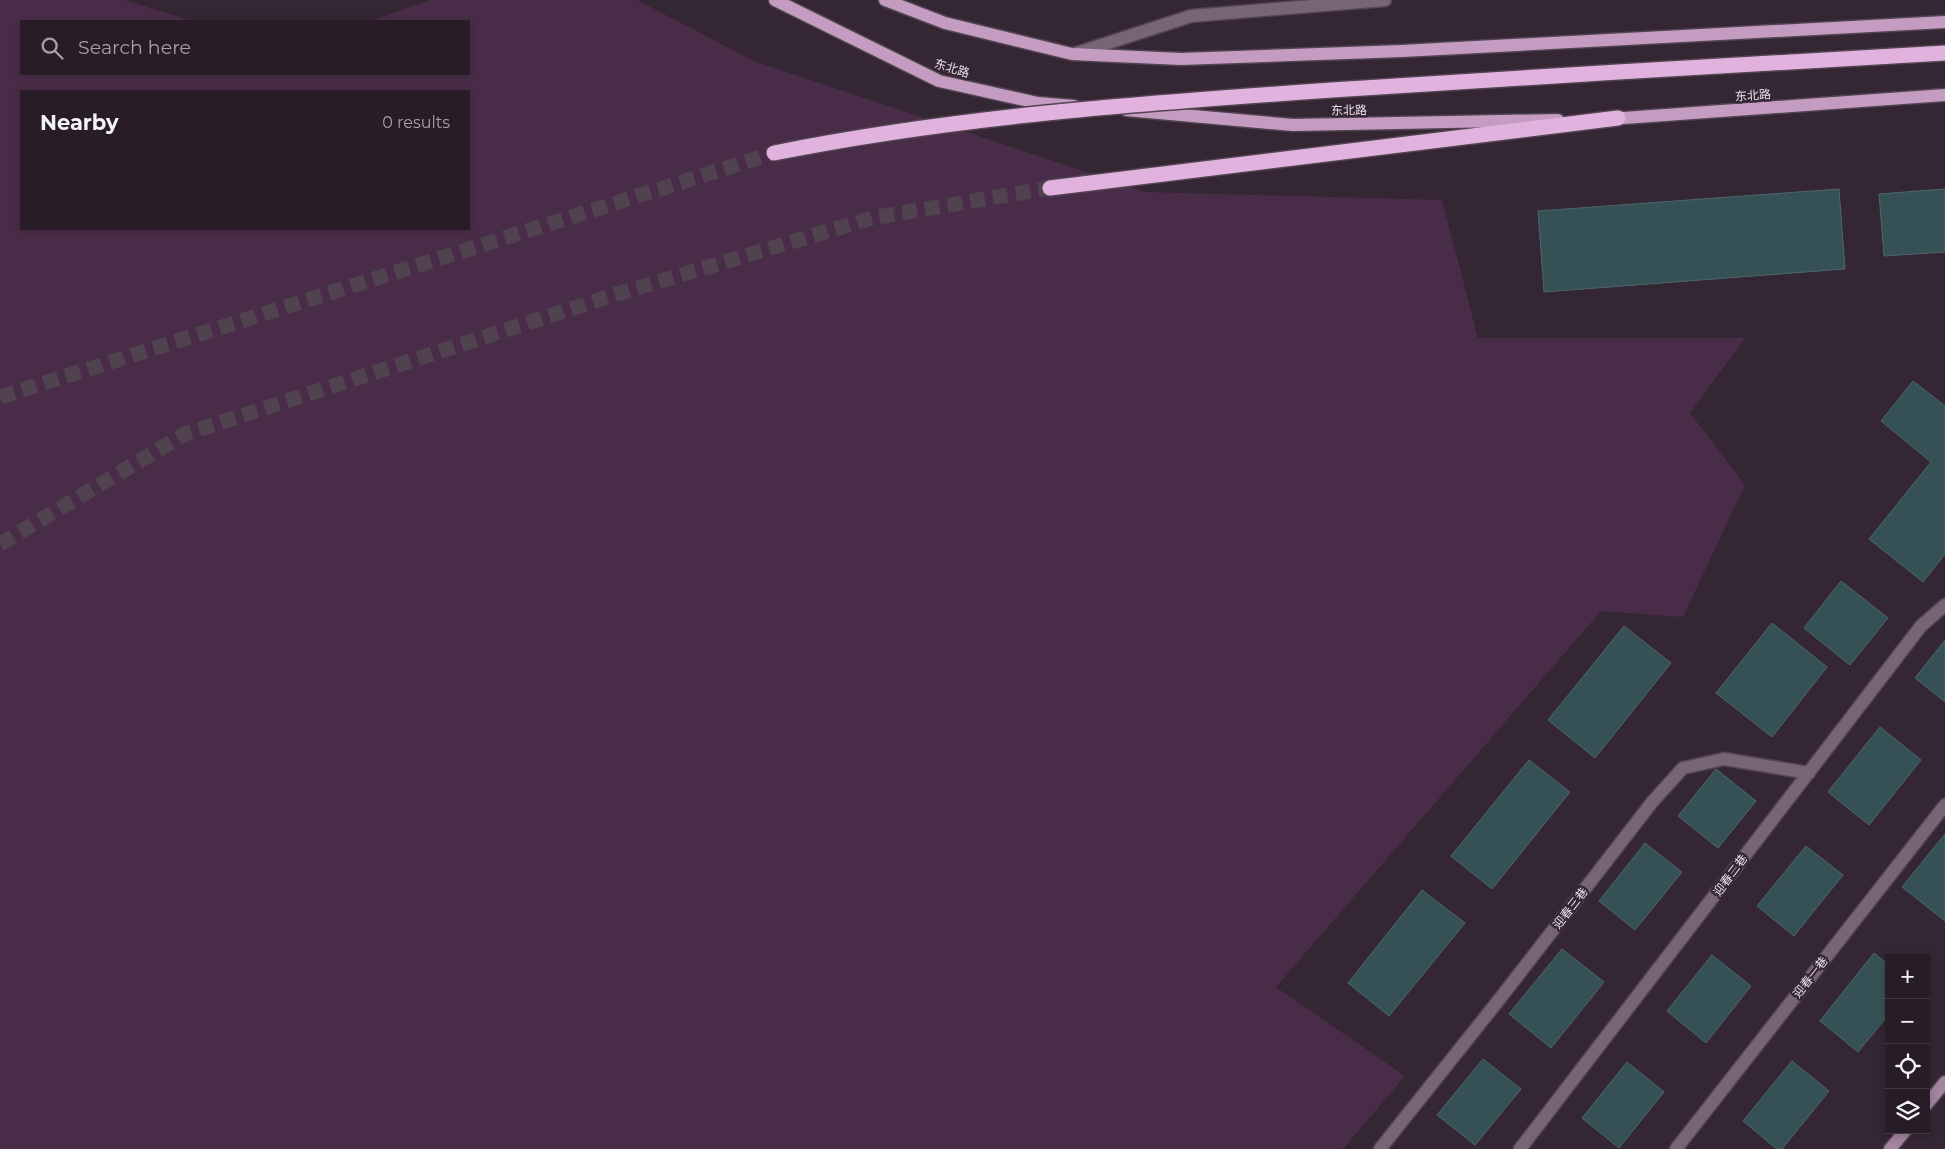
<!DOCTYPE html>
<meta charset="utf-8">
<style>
body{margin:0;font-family:Montserrat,"Noto Sans SC",sans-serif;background:#342933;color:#f1f3f6}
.controls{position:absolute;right:15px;bottom:15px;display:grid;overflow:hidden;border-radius:0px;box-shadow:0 2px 8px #0003}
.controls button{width:45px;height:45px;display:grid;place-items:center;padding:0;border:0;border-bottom:1px solid #443a44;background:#281c27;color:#f1f3f6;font:25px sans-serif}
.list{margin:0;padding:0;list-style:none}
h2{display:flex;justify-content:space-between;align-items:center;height:65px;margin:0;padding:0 20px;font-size:21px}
h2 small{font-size:16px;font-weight:400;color:#a5a1a7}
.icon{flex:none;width:28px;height:28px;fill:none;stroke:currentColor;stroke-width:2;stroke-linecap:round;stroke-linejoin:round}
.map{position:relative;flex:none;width:1945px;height:1149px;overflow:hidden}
.search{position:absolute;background:#281c27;box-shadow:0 2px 8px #0003;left:20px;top:20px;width:450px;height:55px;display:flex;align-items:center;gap:12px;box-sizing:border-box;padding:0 18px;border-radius:0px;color:#a5a1a7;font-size:19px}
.panel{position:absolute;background:#281c27;box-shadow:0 2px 8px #0003;left:20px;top:90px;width:450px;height:140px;border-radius:0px}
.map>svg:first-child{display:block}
.green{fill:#492d48;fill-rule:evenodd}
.building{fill:#365155;stroke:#4c686c}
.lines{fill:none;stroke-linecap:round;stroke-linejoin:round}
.highway-tunnel{stroke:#50424f;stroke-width:15;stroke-dasharray:15 8;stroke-linecap:butt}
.lane-casing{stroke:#524451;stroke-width:15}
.street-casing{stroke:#524451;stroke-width:15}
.secondary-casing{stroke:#524451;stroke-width:15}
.primary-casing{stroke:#524451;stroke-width:15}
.highway-casing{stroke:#524451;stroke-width:18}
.lane{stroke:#786477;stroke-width:12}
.street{stroke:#786477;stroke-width:12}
.secondary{stroke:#a384a1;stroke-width:12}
.primary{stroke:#c49cc2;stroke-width:12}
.highway{stroke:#e2b2df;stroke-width:15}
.highway-bridge-casing{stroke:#524451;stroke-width:18;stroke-linecap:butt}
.highway-bridge{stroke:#e2b2df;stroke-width:15}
.labels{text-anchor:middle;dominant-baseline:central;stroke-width:4.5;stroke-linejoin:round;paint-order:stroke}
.street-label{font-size:12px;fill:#e9dfe8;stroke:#352634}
</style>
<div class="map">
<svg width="1945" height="1149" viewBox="0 0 1945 1149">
<rect width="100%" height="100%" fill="#352634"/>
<path class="green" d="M 0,0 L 124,0 L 193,21 L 21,21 L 21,74 L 469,74 L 469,21 L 371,21 L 430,0 L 637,0 L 754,61 L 1146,192 L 1442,200 L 1478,338 L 1745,338 L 1690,413 L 1745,485 L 1683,617 L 1601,611 L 1276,987 L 1405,1076 L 1343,1149 L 0,1149 ZM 21,91 L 469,91 L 469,229 L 21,229 Z"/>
<path class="building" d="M 1839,189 L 1845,269 L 1544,292 L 1538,211 Z
M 1945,189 L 1945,252 L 1884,256 L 1879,194 Z
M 1913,381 L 1945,406 L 1945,554 L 1923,582 L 1869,539 L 1931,462 L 1881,421 Z
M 1841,581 L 1888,618 L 1850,665 L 1804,628 Z
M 1772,623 L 1827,667 L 1772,737 L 1716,693 Z
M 1624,626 L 1671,663 L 1595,758 L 1548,720 Z
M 1945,640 L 1945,702 L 1915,678 Z
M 1880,727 L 1921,760 L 1869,825 L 1828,792 Z
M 1529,760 L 1570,792 L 1492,889 L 1451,856 Z
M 1716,769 L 1756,801 L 1718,848 L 1678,816 Z
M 1945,834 L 1945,921 L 1902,887 Z
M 1645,843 L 1682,872 L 1635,930 L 1599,901 Z
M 1806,846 L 1843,875 L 1794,936 L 1757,906 Z
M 1422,890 L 1465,923 L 1389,1016 L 1348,983 Z
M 1562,949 L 1604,982 L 1551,1048 L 1509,1014 Z
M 1874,953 L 1889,965 L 1889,1014 L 1858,1052 L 1820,1021 Z
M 1712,955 L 1751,986 L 1706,1043 L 1667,1011 Z
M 1483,1059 L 1521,1089 L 1475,1145 L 1437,1115 Z
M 1792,1061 L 1829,1091 L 1782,1149 L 1777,1149 L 1743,1121 Z
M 1627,1062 L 1664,1092 L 1619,1148 L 1582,1118 Z"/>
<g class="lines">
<path class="highway-tunnel" d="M 0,397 L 774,153
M 0,544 L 185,434 L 617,294 L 872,218 L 1050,188"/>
<g class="lane-casing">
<path id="lane" d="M 1074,54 L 1191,16 L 1385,0"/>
</g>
<g class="street-casing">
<path id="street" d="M 1380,1149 L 1498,1001 L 1653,801 L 1683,768 L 1724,759 L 1809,773
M 1520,1149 L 1921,626 L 1945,605
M 1676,1149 L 1945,805"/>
</g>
<g class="secondary-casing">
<path id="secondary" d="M 1926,1105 L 1945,1082
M 1890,1149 L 1906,1130"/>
</g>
<g class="primary-casing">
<path id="primary" d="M 775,0 L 939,81 L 1038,103 L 1074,106
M 885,0 L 945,23 L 1072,54 L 1181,59 L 1402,51 L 1945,22
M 1126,110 L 1293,125 L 1558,120
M 1610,119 L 1945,95"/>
</g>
<g class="highway-casing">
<path id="highway" d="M 1050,188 L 1618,118"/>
</g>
<use href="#lane" class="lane"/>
<use href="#street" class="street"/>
<use href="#secondary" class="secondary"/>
<use href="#primary" class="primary"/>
<use href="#highway" class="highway"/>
<g class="highway-bridge-casing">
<path id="highway-bridge" d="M 774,153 C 958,116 1145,103 1332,90 C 1536,76 1741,65 1945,53"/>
</g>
<use href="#highway-bridge" class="highway-bridge"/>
</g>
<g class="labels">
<g class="street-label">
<text transform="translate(952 68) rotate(17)">东北路</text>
<text transform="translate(1753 95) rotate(-4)">东北路</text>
<text transform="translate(1349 110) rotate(-1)">东北路</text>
<text transform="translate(1730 875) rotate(-53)">迎春二巷</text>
<text transform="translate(1570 908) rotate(-52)">迎春三巷</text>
<text transform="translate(1810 977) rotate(-52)">迎春一巷</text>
</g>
</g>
</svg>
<div class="controls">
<button>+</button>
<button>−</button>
<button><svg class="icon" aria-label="locate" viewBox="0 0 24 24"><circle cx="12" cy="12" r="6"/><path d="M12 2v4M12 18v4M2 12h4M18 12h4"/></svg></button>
<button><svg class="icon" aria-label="layers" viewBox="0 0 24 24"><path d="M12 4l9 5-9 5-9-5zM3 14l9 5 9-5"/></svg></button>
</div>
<div class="search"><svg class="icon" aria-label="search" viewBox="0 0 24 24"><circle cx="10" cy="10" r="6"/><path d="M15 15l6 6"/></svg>Search here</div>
<section class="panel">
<h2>Nearby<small>0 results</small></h2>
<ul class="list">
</ul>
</section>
</div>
